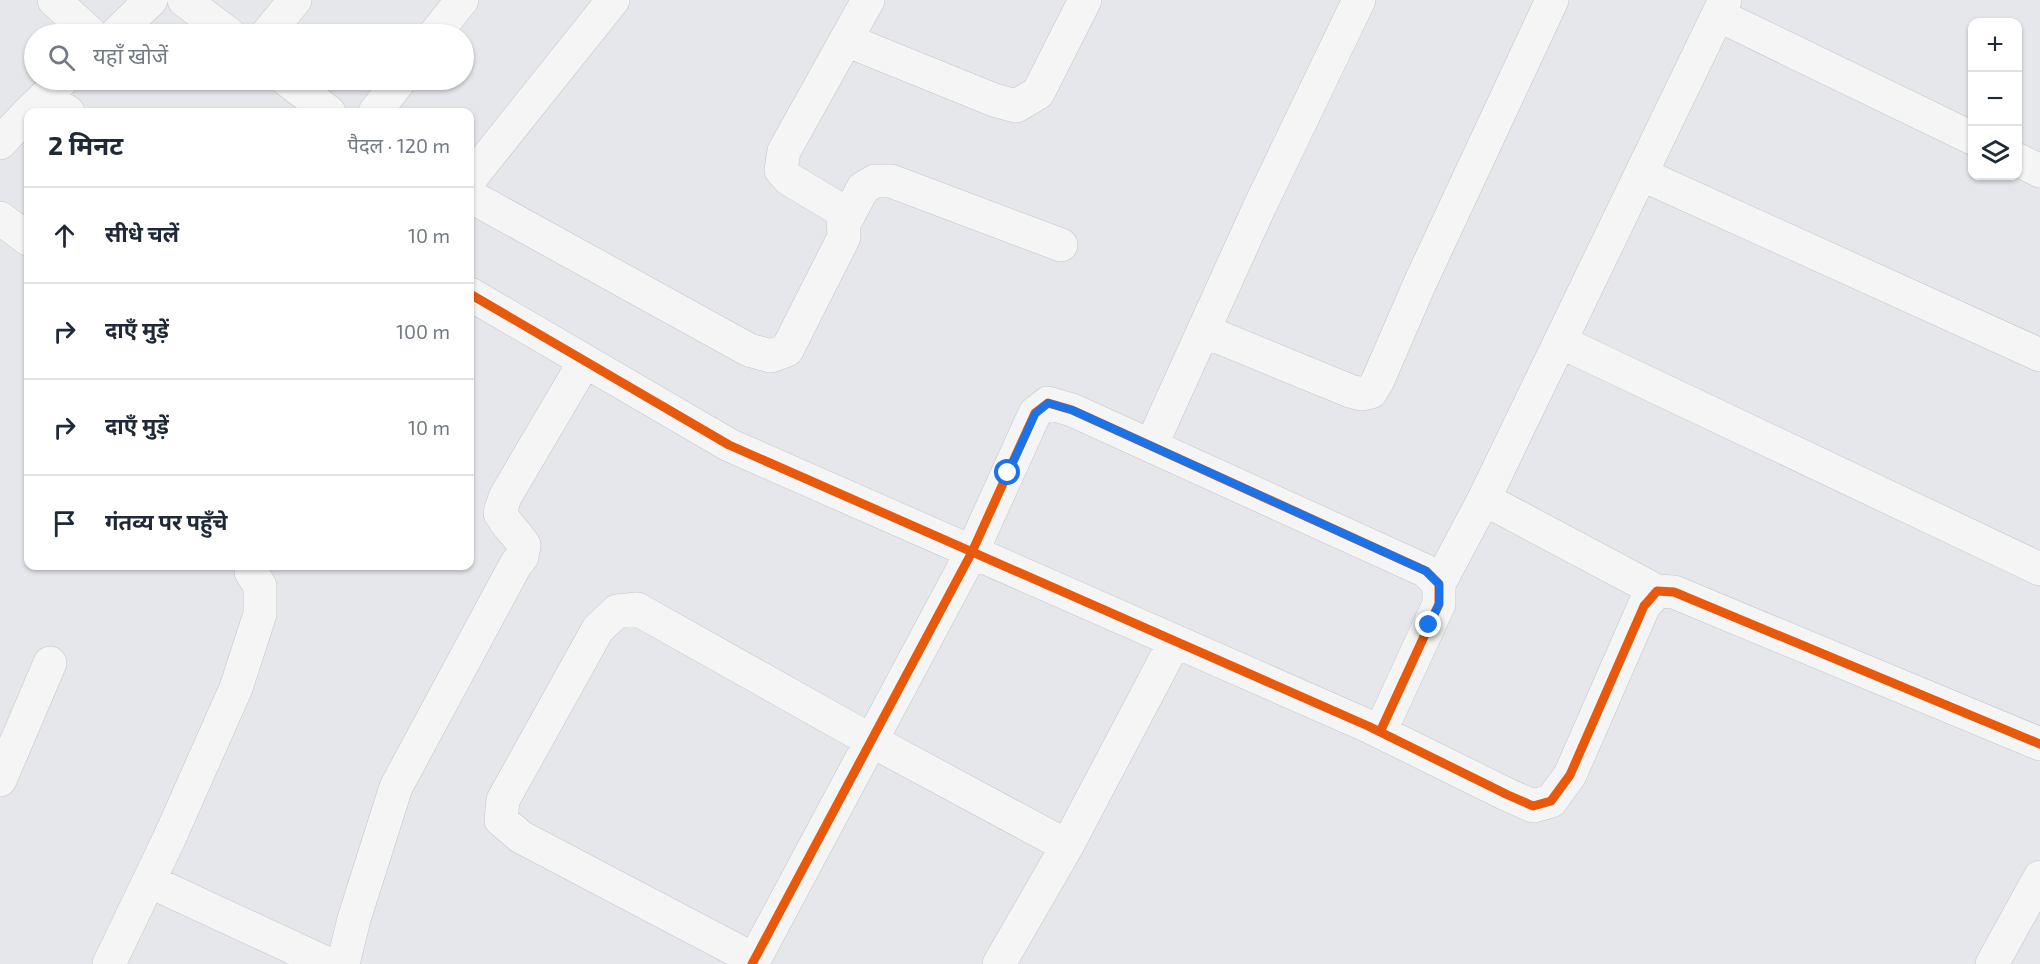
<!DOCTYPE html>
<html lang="hi">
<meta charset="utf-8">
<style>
body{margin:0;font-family:"Exo 2","Noto Sans Devanagari",sans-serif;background:#f6f6f7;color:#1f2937}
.controls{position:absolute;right:18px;top:18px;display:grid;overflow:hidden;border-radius:12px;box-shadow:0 2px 4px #0004}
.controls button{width:54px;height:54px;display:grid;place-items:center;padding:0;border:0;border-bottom:2px solid #e0e1e3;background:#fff;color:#1f2937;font:30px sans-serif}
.stop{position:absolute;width:18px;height:18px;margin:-14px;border:4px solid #1a73e8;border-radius:50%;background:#fff}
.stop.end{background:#1a73e8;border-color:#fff;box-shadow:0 2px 6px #0008}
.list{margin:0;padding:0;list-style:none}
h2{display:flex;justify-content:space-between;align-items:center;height:78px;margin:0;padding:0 24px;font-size:26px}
h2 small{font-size:20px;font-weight:400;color:#747a83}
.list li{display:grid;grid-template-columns:39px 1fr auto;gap:18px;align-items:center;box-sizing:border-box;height:96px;padding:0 24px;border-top:2px solid #e0e1e3}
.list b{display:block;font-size:22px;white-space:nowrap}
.list em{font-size:20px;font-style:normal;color:#747a83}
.icon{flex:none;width:33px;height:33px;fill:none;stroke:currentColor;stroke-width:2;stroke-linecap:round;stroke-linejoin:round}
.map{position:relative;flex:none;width:2040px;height:964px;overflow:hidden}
.search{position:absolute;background:#fff;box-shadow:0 2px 4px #0004;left:24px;top:24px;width:450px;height:66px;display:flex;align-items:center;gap:15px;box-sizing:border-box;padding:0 21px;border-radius:33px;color:#747a83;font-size:22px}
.panel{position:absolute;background:#fff;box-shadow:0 2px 4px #0004;left:24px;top:108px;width:450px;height:462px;border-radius:12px}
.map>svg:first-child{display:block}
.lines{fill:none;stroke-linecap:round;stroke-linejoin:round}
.minor-casing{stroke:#c3c5c8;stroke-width:34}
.minor{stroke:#f5f5f6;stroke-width:33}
.cycleway-casing{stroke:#f4f6f8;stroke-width:13}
.cycleway{stroke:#e8590c;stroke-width:9}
.route{stroke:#1a73e8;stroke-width:8}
</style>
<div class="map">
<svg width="2040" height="964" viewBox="0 0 2040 964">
<rect width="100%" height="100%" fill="#e5e7ea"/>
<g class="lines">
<g class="minor-casing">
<path id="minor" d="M 54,0 L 91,34
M 184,0 L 229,34
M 1718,15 L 1972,138
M 116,34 L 151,0
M 267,34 L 295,0
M 435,34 L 462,0
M 846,40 L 994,100 L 1016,106 L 1038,93 L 1085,0
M 287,80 L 329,112
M 45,97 L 68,112
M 29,112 L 62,80
M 375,112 L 400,80
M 0,143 L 28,113
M 2018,160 L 2040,171
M 1641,174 L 2040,355
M 470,179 L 613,0
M 470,196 L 749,350 L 771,356 L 787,350 L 844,237 L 843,217 L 839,209 L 789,179 L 781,170 L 784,151 L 868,0
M 0,218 L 28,239
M 844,224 L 863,188 L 875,181 L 891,181 L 1061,245
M 470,294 L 729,445 L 1368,726 L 1508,795 L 1533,806 L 1551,801 L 1570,775 L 1644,606 L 1657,591 L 1674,592 L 2040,744
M 1204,331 L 1350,391 L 1362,394 L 1371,392 L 1378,380 L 1420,283 L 1552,0
M 1561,342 L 2040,569
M 1151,446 L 1259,208 L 1359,0
M 1484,499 L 1657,591
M 1439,584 L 1484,499 L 1725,0
M 0,780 L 50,663
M 149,881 L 328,964
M 755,960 L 521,837 L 501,820 L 503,800 L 598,629 L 617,611 L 637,609 L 872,741 L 1067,846
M 109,964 L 169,839 L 236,688 L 260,614 L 260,586 L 251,572 L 251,566
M 343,964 L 354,919 L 396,787 L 516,564 L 522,557 L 524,545 C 516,533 506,525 500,513 L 505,497 L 585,361
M 752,964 L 972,552 L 1035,413 L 1048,403 L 1072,410 L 1426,571 L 1439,584 L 1439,604 L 1380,732
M 999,964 L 1067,846 L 1175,641
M 1992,964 L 2040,877"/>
</g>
<use href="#minor" class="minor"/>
<g class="cycleway-casing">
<path id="cycleway" d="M 470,294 L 729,445 L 1368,726 L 1508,795 L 1533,806 L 1551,801 L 1570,775 L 1644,606 L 1657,591 L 1674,592 L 2040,744
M 752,964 L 972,552 L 1035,413 L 1048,403 L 1072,410 L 1426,571 L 1439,584 L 1439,604 L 1380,732"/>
</g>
<use href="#cycleway" class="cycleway"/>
</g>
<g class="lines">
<path class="route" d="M 1008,473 L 1035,414 L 1048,403 L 1072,410 L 1426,571 L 1439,584 L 1439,604 L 1429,625"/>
</g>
</svg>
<div class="controls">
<button>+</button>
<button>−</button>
<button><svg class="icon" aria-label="layers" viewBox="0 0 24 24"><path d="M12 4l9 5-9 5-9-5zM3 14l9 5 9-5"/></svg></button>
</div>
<div class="stop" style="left:1008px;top:473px"></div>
<div class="stop end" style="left:1429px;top:625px"></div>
<div class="search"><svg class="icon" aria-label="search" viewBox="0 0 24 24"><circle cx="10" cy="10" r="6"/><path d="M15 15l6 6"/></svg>यहाँ खोजें</div>
<section class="panel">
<h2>2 मिनट<small>पैदल · 120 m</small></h2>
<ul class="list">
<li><svg class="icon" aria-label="ahead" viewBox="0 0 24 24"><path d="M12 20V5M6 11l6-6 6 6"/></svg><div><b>सीधे चलें</b></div><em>10 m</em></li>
<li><svg class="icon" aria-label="right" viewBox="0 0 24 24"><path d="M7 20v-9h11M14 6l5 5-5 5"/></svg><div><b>दाएँ मुड़ें</b></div><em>100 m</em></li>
<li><svg class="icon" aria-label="right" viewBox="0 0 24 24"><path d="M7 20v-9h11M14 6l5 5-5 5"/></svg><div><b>दाएँ मुड़ें</b></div><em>10 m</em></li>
<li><svg class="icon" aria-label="arrive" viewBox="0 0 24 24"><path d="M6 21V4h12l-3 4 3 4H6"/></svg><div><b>गंतव्य पर पहुँचे</b></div></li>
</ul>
</section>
</div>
